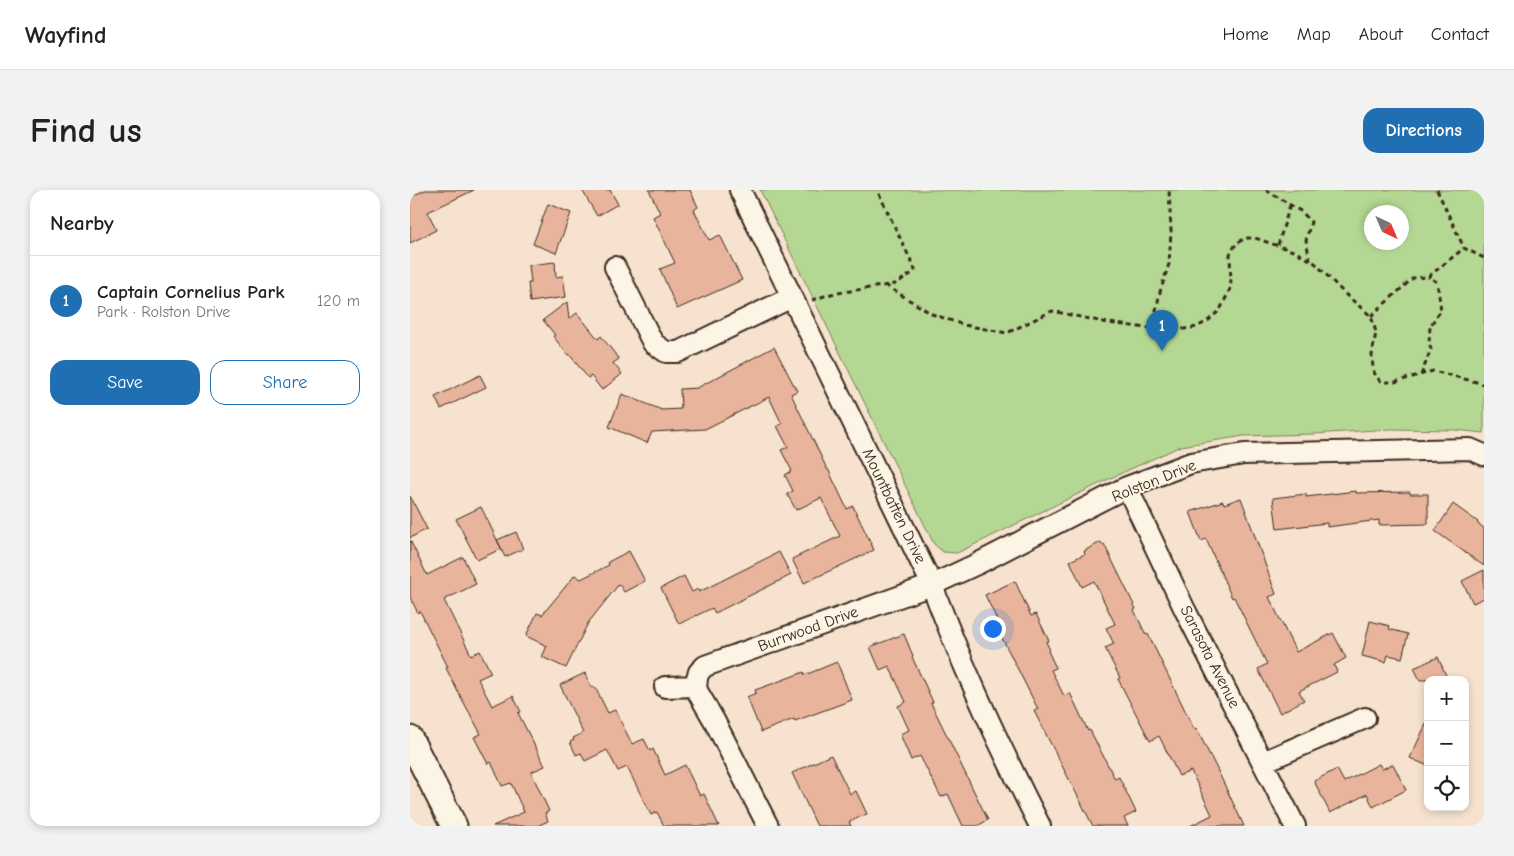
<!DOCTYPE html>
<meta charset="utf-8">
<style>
body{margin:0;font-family:"Comic Neue",sans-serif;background:#f2f2f2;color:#222}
.controls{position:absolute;right:15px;bottom:15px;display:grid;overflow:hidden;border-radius:10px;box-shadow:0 2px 8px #0003}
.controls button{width:45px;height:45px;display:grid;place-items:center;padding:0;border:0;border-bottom:1px solid #e0e0e0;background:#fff;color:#222;font:25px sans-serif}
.compass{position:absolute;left:954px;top:15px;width:45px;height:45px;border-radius:50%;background:#fff;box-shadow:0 2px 8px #0003;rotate:136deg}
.you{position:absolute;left:582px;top:438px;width:18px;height:18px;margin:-12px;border:4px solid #fff;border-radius:50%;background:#1a73e8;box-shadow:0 0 0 8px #1a73e833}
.badge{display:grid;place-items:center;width:32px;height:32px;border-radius:50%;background:#1f6fb2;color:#fff;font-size:16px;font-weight:700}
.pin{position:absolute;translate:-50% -41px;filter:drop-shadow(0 1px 2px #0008)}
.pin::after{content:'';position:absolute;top:26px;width:18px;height:15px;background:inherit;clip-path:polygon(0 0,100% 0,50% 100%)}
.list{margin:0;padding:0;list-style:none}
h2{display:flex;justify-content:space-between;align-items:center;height:65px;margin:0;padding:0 20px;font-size:21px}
h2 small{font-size:16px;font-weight:400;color:#767676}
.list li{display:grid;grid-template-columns:32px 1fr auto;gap:15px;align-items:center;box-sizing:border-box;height:90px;padding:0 20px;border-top:1px solid #e0e0e0}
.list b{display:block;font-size:19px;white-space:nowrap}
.list p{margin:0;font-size:16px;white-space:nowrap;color:#767676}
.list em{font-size:16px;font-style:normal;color:#767676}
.actions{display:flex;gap:10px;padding:15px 20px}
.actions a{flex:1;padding:11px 0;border:1px solid #1f6fb2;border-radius:15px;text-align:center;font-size:18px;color:#1f6fb2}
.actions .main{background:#1f6fb2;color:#fff}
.icon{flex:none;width:28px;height:28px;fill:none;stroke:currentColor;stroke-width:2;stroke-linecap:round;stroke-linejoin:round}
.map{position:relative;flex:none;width:1074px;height:636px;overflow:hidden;border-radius:15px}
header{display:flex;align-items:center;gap:30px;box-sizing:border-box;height:70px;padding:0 25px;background:#fff;border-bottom:1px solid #e0e0e0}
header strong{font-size:24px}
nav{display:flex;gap:28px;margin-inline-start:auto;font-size:18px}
.intro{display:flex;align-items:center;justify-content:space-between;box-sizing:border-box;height:120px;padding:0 30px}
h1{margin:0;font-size:35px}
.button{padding:12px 22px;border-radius:15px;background:#1f6fb2;color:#fff;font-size:18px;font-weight:700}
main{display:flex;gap:30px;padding:0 30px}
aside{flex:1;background:#fff;border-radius:15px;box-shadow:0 2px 8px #0003}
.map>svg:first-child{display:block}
.green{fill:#b4d893;stroke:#788158;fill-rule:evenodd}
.building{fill:#e9b49c;stroke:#3b2a1e}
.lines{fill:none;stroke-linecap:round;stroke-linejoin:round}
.minor-casing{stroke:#3b2a1e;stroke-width:24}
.tertiary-casing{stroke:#3b2a1e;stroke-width:29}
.path{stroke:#3b2a1e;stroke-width:3;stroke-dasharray:5 4;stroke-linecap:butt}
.minor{stroke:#fcf5e5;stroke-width:20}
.tertiary{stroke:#fcf5e5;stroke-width:25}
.labels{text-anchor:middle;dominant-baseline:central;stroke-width:4;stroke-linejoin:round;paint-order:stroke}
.street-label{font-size:16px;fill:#3b2a1e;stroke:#fcf5e5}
</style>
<header>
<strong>Wayfind</strong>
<nav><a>Home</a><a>Map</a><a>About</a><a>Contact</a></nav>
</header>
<div class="intro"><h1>Find us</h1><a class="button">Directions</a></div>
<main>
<aside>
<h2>Nearby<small></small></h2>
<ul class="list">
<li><span class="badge">1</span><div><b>Captain Cornelius Park</b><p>Park · Rolston Drive</p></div><em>120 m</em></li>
</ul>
<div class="actions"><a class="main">Save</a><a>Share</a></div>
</aside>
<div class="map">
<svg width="1074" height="636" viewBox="0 0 1074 636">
<rect width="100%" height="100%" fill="#f6e2cf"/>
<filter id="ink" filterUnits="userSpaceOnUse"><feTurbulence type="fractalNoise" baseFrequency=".02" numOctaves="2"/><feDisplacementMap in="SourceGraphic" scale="10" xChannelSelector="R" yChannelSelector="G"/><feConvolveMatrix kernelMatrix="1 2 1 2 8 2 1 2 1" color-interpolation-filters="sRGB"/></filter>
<g filter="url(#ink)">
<path class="green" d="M 350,0 L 1074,0 L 1074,243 L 1045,240 L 981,239 L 903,244 L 834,246 L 771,256 L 703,287 L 547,363 L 533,362 L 524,354 ZM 992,22 L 992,52 L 962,52 L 962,22 Z"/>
<path class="building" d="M 15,0 L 64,0 L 18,22 L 26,40 L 0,53 L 0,7 Z
M 172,0 L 200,0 L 208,14 L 187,26 Z
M 239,0 L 280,0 L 288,17 L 284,20 L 299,50 L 310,45 L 332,90 L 267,119 L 250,79 L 265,73 L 243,27 L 250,23 Z
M 138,14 L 161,23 L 146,63 L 123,54 Z
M 145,72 L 146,87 L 153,86 L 156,107 L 120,112 L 118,93 L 121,93 L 119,75 Z
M 157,112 L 159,129 L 167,123 L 188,149 L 191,146 L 209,169 L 203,173 L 212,184 L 192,200 L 181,186 L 178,188 L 159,164 L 158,165 L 143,146 L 145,145 L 133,130 Z
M 364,157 L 387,201 L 381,204 L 417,279 L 418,279 L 437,319 L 443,316 L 464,360 L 394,393 L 382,369 L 430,346 L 411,308 L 386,320 L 377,304 L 383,301 L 375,285 L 382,281 L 371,260 L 378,257 L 367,236 L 372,234 L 359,207 L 295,239 L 242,242 L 237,253 L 199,237 L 212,204 L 252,220 L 271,219 L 270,199 L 287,198 Z
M 70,185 L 76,197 L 31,219 L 25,207 Z
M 946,301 L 946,303 L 1000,302 L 1000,304 L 1018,304 L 1018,334 L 969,335 L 969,330 L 917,337 L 917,333 L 867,339 L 863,308 L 896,304 L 896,307 Z
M 0,306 L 17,339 L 0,348 Z
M 831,308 L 866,404 L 859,407 L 886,462 L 923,443 L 936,468 L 924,475 L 927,482 L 889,501 L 894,510 L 870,523 L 848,479 L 857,474 L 824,407 L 822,408 L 796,349 L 791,351 L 780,322 L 813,311 L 814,314 Z
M 1043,314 L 1068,332 L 1067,333 L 1074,338 L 1074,376 L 1025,341 Z
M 71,317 L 91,358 L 87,350 L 106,342 L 113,359 L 95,367 L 91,359 L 67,370 L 46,329 Z
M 0,350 L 17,385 L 53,367 L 66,394 L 34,410 L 61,465 L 70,461 L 81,483 L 68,489 L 82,516 L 103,506 L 111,522 L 108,523 L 135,576 L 121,582 L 139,621 L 135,623 L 138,631 L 127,636 L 83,636 L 114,622 L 101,593 L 92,596 L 81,572 L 78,574 L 64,547 L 71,544 L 47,500 L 36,478 L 38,477 L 10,421 L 8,423 L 0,407 Z
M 691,352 L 692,355 L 694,354 L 726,419 L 724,420 L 736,445 L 738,444 L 784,539 L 786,538 L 806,577 L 834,636 L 780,636 L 802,625 L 781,581 L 769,586 L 749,546 L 740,551 L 708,489 L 710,488 L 695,458 L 704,454 L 696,438 L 705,434 L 684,391 L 672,397 L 660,371 L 675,364 L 674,361 Z
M 219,361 L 235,391 L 214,402 L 209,394 L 178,433 L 156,478 L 132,467 L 137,456 L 116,446 L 127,423 L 132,425 L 165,385 L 171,389 L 199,375 L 198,372 Z
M 369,362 L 381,385 L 305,423 L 302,418 L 269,434 L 251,398 L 274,386 L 282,402 L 288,399 L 289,402 Z
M 1074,380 L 1074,408 L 1063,413 L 1052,391 Z
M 605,391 L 621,426 L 626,424 L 639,451 L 636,452 L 640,460 L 638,461 L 646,478 L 641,480 L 654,506 L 660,503 L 678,541 L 680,540 L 705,589 L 709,587 L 726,622 L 714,628 L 718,636 L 683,636 L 624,521 L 628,519 L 590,444 L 593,442 L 575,405 Z
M 960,431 L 980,436 L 979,439 L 998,444 L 992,468 L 978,465 L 976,472 L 952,466 Z
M 494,444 L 503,466 L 502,467 L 523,512 L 521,513 L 578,630 L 567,636 L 553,636 L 538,604 L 531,607 L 510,566 L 501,570 L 490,544 L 499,540 L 488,516 L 496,512 L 479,476 L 470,480 L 460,457 Z
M 1028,467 L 1038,490 L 1010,490 L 1004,478 Z
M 427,472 L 442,510 L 385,531 L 384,529 L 351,542 L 337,507 L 346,503 L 345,500 L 359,495 L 394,482 L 395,485 Z
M 175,483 L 182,498 L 185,497 L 198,523 L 205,520 L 222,554 L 234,549 L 240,561 L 243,559 L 255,585 L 275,575 L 290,606 L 294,604 L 309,636 L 254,636 L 247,622 L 241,625 L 217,577 L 208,581 L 197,560 L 175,571 L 171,563 L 166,565 L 160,552 L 164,550 L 163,548 L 173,543 L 150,495 Z
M 1018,530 L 1018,576 L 1000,568 Z
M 421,565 L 440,604 L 446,601 L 457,624 L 439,632 L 441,636 L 407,636 L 382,583 Z
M 969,574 L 972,579 L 983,574 L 996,600 L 963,617 L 957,604 L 920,623 L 904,591 L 927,579 L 934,592 Z"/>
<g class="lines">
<g class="minor-casing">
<path id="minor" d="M 330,0 L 522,395 C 552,477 590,557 630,636
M 205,77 L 243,153 L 256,162 L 268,162 L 382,107
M 717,297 L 775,420 L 885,636
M 255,497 L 286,496
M 853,572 L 955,528
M 358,636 L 305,532 L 286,499 L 287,488 L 289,482 L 295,476 L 522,395 L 567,374 L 717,297 L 781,273 L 834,264 L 1060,259 L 1074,265"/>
</g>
<g class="tertiary-casing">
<path id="tertiary" d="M 0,549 L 44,636"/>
</g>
<path class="path" d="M 856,0 L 892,22 L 901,32 L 896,50 L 900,70
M 1027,0 L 1054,58 L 1074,68
M 868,55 L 880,15
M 475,95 L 522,124 L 554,135 L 597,143 L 642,121 L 698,133 L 761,141 L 787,137 L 799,130 L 810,120 L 821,97 L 820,64 L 826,54 L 835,48 L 845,48 L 886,62 L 905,73 L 935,104 L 961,126 L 966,142 L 962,165 L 963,179 L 966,187 L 972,192 L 985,192 L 1023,181 L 1074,194
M 402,110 L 421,104 L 485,94 L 504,82 L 505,79 L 467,0
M 961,126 L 1003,88 L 1018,87 L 1054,58
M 742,139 L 750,102 L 759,74 L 761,41 L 759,0
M 1011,185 L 1021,159 L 1019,154 L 1020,136 L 1031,120 L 1027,92 L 1018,87"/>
<use href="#minor" class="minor"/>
<use href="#tertiary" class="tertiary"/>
</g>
</g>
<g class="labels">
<g class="street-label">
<text transform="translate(744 291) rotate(-22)">Rolston Drive</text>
<text transform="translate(484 316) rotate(64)">Mountbatten Drive</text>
<text transform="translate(398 439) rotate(-20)">Burrwood Drive</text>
<text transform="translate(800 467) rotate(63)">Sarasota Avenue</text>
</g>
</g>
</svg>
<div class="controls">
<button>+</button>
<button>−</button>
<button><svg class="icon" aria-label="locate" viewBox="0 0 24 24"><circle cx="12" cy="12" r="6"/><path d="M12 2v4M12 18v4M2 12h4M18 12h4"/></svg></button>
</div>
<svg class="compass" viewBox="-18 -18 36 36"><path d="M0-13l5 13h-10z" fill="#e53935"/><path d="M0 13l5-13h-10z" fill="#767676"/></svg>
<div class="you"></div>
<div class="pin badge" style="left:752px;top:161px">1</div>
</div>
</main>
